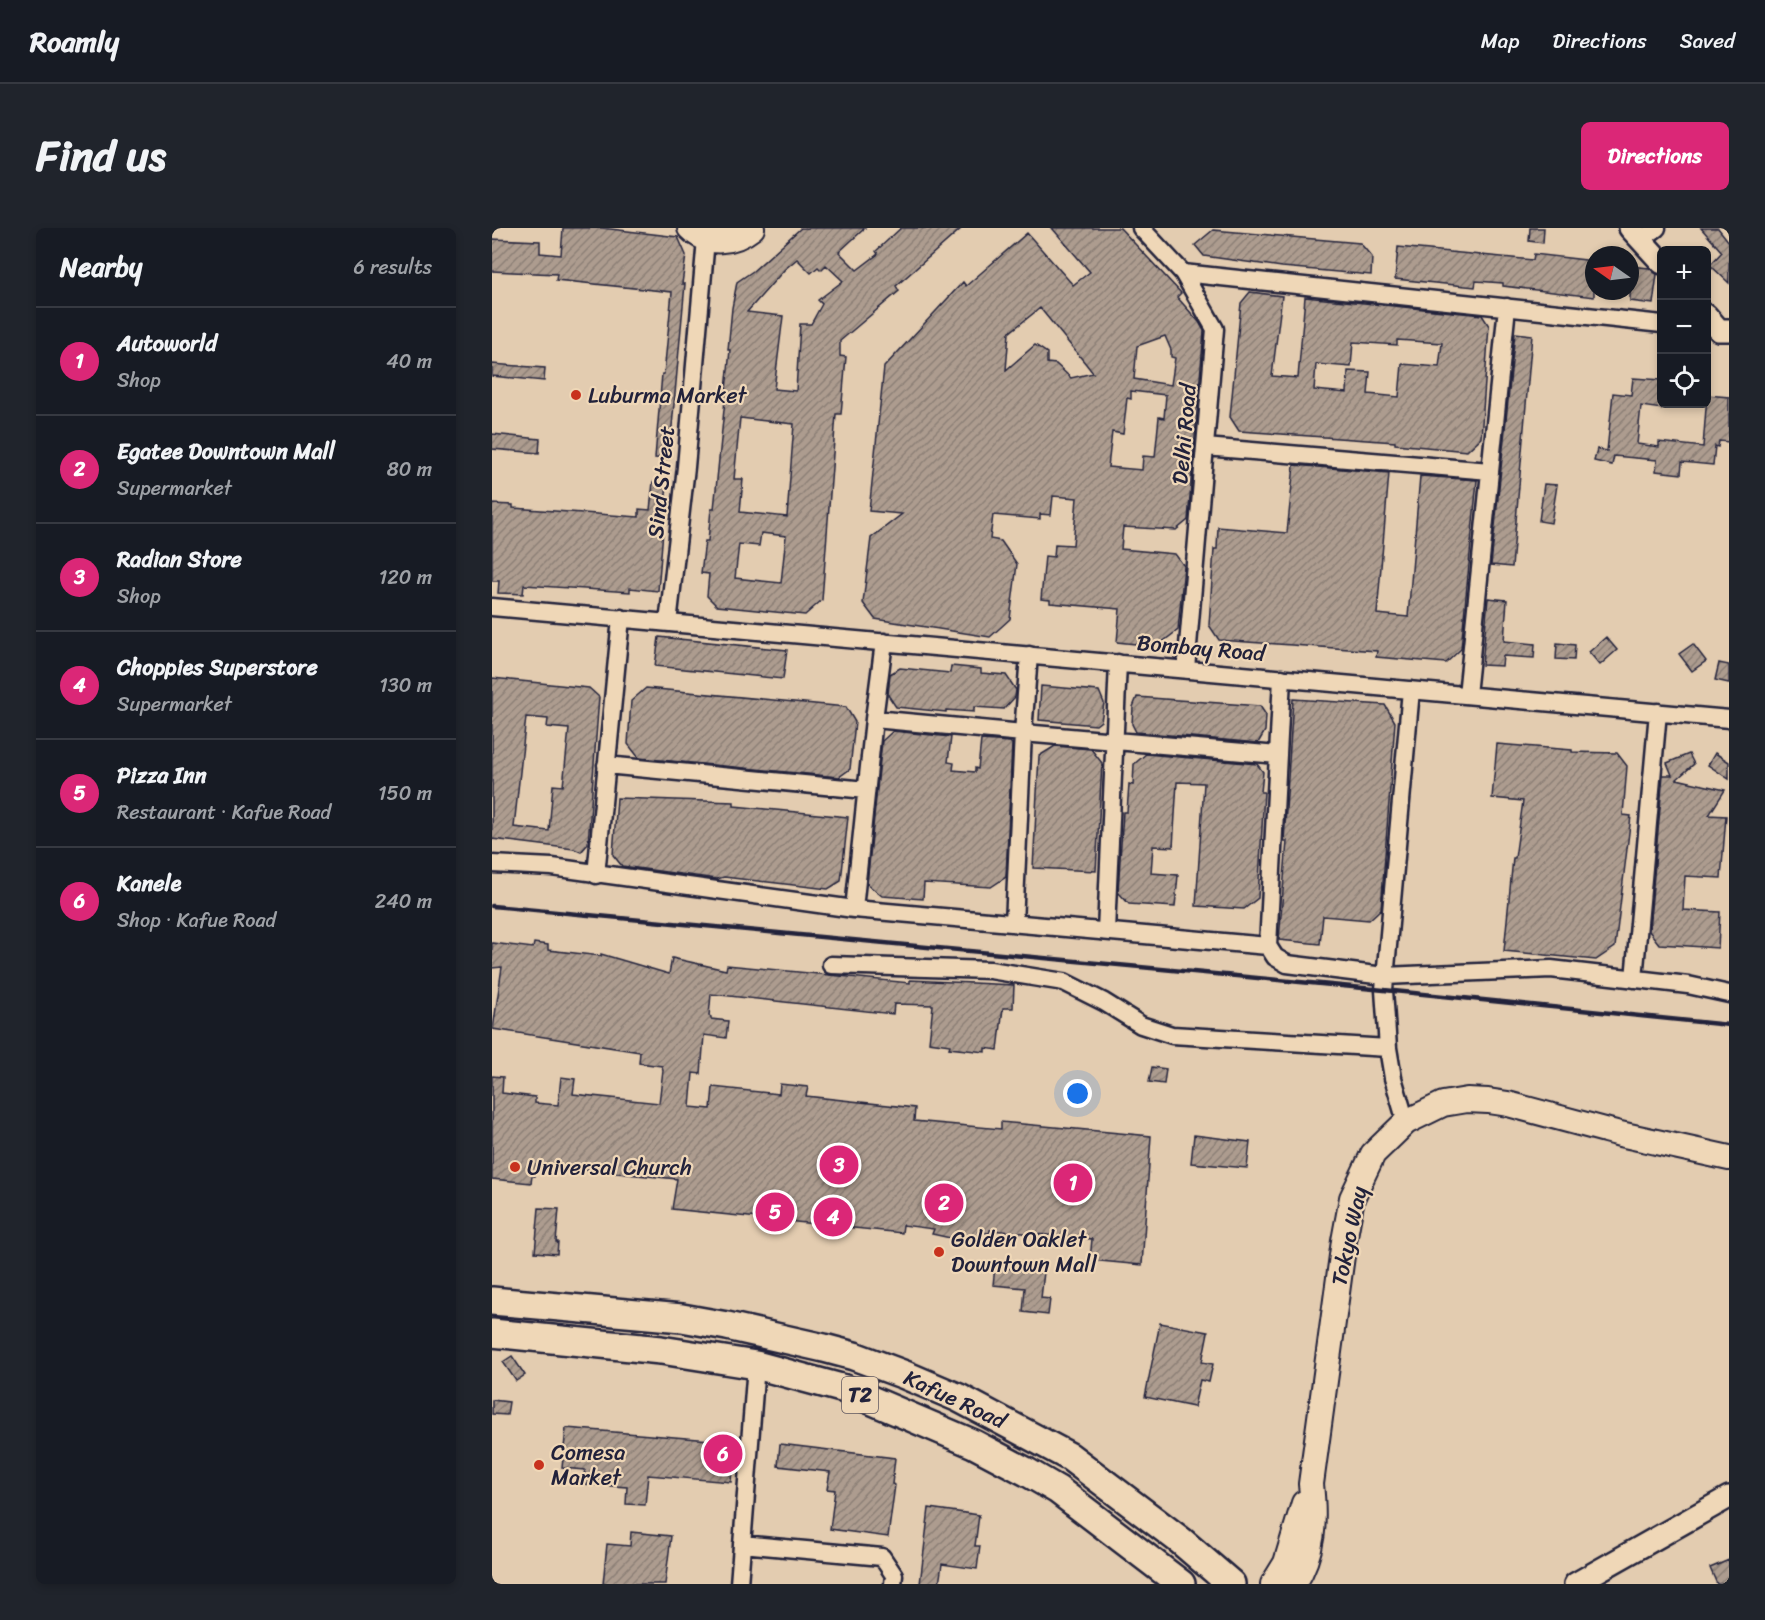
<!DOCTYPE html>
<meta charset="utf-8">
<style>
body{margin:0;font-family:Sriracha,sans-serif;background:#20242c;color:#f1f3f6}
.controls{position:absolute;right:18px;top:18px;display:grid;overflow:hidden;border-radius:9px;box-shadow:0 3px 9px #0003}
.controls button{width:54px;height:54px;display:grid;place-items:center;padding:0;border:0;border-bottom:2px solid #363941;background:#171b24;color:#f1f3f6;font:30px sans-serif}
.compass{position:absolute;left:1093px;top:18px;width:54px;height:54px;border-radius:50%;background:#171b24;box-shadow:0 3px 9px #0003;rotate:284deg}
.you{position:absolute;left:586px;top:866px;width:21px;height:21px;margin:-15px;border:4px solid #fff;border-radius:50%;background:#1a73e8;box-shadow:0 0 0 9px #1a73e833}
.badge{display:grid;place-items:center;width:39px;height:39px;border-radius:50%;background:#db2777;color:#fff;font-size:20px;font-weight:700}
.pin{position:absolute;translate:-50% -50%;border:3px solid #fff;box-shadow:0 2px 6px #0006}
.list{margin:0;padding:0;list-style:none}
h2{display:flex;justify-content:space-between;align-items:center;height:78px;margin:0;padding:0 24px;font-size:26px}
h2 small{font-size:20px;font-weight:400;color:#9ea1a6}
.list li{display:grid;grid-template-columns:39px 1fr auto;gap:18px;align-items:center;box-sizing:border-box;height:108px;padding:0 24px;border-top:2px solid #363941}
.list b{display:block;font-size:22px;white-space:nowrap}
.list p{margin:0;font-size:20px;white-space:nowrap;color:#9ea1a6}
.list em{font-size:20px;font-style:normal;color:#9ea1a6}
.icon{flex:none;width:33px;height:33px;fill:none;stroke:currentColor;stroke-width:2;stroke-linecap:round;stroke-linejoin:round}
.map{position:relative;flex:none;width:1237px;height:1356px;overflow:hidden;border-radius:9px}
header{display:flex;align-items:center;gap:36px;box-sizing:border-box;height:84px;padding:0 30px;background:#171b24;border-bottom:2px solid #363941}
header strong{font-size:28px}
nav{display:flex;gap:33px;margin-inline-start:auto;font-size:21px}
.intro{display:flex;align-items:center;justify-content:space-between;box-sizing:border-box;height:144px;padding:0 36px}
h1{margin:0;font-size:42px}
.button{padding:15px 27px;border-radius:9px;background:#db2777;color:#fff;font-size:21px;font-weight:700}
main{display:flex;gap:36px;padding:0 36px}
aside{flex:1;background:#171b24;border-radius:9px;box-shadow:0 3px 9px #0003}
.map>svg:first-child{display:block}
.building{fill:url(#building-hatch);stroke:#22223b;stroke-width:1.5;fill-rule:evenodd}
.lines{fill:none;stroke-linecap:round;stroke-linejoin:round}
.minor-casing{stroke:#22223b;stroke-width:21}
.tertiary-casing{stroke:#22223b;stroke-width:26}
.secondary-casing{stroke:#22223b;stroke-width:28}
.primary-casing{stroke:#22223b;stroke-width:32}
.minor{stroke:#efd7b7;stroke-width:16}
.tertiary{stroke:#efd7b7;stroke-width:21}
.secondary{stroke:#efd7b7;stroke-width:24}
.primary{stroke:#efd7b7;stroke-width:27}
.rail{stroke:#22223b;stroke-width:4.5}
.poi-dot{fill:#c8321e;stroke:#efd7b7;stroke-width:2}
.labels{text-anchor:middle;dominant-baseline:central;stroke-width:4.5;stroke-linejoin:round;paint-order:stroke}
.shield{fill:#efd7b7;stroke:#605860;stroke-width:1.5}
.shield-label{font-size:21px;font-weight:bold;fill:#22223b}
.poi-label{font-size:22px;fill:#22223b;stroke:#efd7b7;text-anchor:start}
.street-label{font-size:22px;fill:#22223b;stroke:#efd7b7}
</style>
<header>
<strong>Roamly</strong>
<nav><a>Map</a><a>Directions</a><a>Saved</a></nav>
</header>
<div class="intro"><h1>Find us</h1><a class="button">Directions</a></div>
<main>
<aside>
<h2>Nearby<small>6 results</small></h2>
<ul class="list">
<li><span class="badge">1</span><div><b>Autoworld</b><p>Shop</p></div><em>40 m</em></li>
<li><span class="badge">2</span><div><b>Egatee Downtown Mall</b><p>Supermarket</p></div><em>80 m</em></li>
<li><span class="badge">3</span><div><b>Radian Store</b><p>Shop</p></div><em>120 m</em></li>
<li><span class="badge">4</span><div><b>Choppies Superstore</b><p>Supermarket</p></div><em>130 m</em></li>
<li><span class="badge">5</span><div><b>Pizza Inn</b><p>Restaurant · Kafue Road</p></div><em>150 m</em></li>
<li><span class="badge">6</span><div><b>Kanele</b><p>Shop · Kafue Road</p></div><em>240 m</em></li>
</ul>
</aside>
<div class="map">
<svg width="1237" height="1356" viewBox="0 0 1237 1356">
<defs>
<pattern id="building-hatch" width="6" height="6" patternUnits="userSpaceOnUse" patternTransform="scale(1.5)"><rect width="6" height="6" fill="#ad9c8f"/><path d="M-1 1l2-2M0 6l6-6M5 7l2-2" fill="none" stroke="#8c7f76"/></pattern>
</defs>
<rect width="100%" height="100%" fill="#e3ccb0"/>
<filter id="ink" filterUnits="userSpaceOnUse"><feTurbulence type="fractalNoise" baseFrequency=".0167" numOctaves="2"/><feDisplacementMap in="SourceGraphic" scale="12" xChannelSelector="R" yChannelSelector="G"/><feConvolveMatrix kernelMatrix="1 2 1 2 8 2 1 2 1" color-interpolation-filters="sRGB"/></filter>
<g filter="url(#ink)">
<path class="building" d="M 71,0 L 110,0 L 186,9 L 194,27 L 190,56 L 193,56 L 177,231 L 163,230 L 170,146 L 172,146 L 180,64 L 64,52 L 65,46 L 0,43 L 0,11 L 48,13 L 48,25 L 69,27 Z
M 309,0 L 373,0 L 347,24 L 365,42 L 386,26 L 384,23 L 409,0 L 470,0 L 404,58 L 407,63 L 348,113 L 348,128 L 354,129 L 349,186 L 344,186 L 330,372 L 313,387 L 225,378 L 215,368 L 217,346 L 209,345 L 213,313 L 216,313 L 219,281 L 222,281 L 238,122 L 236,122 L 240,80 L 245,54 L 261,43 ZM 305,31 L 319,45 L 326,39 L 329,42 L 334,37 L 351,53 L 326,72 L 330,76 L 319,96 L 308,96 L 304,163 L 282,161 L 291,88 L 255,84 L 293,41 ZM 248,190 L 302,196 L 295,289 L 248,284 L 251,251 L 242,251 ZM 269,305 L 294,308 L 289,355 L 243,350 L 247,316 L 267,318 Z
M 560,0 L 628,0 L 689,65 L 685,69 L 707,94 L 712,103 L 696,292 L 684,302 L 631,299 L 629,321 L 683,326 L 692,338 L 686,402 L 669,415 L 653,413 L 653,417 L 625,414 L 628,381 L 558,375 L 558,372 L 549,371 L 553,328 L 562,329 L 563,316 L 581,317 L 585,270 L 561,268 L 559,287 L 548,286 L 548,291 L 501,287 L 498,311 L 509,313 L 525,336 L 518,391 L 498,409 L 383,391 L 371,375 L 379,310 L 410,286 L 377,283 L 392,139 L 471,54 L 474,58 L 535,5 L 581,57 L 598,44 ZM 548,80 L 594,136 L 601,145 L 579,150 L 564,136 L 555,135 L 555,125 L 543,117 L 514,142 L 517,105 ZM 673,108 L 679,122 L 679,129 L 683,130 L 679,157 L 642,151 L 645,118 ZM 639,163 L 674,167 L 672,190 L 667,189 L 663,229 L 651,228 L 650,242 L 616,239 L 620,204 L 631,206 L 635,170 L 639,171 Z
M 1038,0 L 1052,0 L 1051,15 L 1037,13 Z
M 1209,0 L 1226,0 L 1237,14 L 1237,55 L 1218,37 L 1230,24 Z
M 721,2 L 868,15 L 880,29 L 879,47 L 790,39 L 712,28 L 703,17 Z
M 906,19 L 1041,32 L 1042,26 L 1102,33 L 1102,69 L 1011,58 L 1011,55 L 984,53 L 983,59 L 903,51 Z
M 1138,38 L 1157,40 L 1165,46 L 1161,76 L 1138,73 Z
M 758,64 L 790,68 L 780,148 L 806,150 L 813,69 L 990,87 L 997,98 L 989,210 L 975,223 L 903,216 L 903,214 L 747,203 L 738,189 L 749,75 ZM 905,112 L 950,115 L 947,139 L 910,136 L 907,169 L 876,166 L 878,144 L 856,143 L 855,165 L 822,162 L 824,136 L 859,139 L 861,114 L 905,117 Z
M 1023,105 L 1040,107 L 1020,339 L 999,337 Z
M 0,136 L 53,140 L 52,153 L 0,148 Z
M 1141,150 L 1170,152 L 1170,181 L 1149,178 L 1145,216 L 1167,219 L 1167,214 L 1211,219 L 1215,167 L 1237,169 L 1237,214 L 1227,213 L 1226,219 L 1223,218 L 1221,237 L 1190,234 L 1189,246 L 1164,243 L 1165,232 L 1122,228 L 1120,237 L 1102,233 L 1105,221 L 1115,223 L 1121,165 L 1139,167 Z
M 0,206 L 48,211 L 47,225 L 0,221 Z
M 802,237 L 897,245 L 885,386 L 916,389 L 928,248 L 985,252 L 969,421 L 954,435 L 884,429 L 885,423 L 727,412 L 717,397 L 722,321 L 725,321 L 726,299 L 795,305 Z
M 161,254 L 175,255 L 166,363 L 138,360 L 138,364 L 32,357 L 31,366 L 6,365 L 7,353 L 0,353 L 0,276 L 21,277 L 21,280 L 147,289 L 147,281 L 158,282 Z
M 1052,256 L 1065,257 L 1059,295 L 1047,293 Z
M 996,370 L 1015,372 L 1012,413 L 1043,416 L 1042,430 L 1011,428 L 1010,438 L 990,437 Z
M 167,409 L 295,422 L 291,451 L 163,438 Z
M 1114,409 L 1125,422 L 1108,437 L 1097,424 Z
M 1065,415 L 1083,417 L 1082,432 L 1064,431 Z
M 1201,416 L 1214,433 L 1200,443 L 1187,426 Z
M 1227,435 L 1237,437 L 1237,455 L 1223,452 Z
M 459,438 L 489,441 L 489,445 L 514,447 L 524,462 L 523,469 L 512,481 L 482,479 L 482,484 L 454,482 L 454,484 L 404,479 L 396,467 L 398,446 L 408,440 L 458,445 Z
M 0,450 L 97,460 L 107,469 L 96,616 L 89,624 L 82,621 L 0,611 ZM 34,489 L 56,491 L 55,499 L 77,501 L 71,558 L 61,557 L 57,603 L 22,599 Z
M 549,458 L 607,463 L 612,475 L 609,493 L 604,497 L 547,492 Z
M 154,460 L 354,479 L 363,494 L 358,541 L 347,549 L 147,530 L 136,516 L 139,473 Z
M 645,469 L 768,478 L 774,487 L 773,503 L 766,515 L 644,504 L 640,496 L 641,479 Z
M 801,471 L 893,477 L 903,494 L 889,681 L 877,692 L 831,688 L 828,716 L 787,712 L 795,613 L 792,613 Z
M 401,503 L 459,509 L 456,534 L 462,535 L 461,542 L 483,544 L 483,540 L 486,541 L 489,512 L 518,514 L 520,516 L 514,649 L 499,659 L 432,655 L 431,671 L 390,668 L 375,656 L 390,513 Z
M 1005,516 L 1080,522 L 1080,524 L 1125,525 L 1135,538 L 1131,587 L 1139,588 L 1123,719 L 1104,732 L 1012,723 L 1021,630 L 1023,630 L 1031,573 L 1000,570 Z
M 563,518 L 599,521 L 610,535 L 604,643 L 541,640 L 547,528 Z
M 1223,525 L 1237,534 L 1237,551 L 1216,537 Z
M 654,526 L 765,536 L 771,544 L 769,564 L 772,564 L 766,670 L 752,681 L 704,678 L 712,555 L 685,554 L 681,619 L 661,618 L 659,645 L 686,647 L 683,679 L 637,676 L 626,664 L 631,584 L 635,584 L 637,556 L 641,557 L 642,536 Z
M 1197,526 L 1202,536 L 1185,551 L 1233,562 L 1217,587 L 1234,588 L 1229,650 L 1193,648 L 1191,682 L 1228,684 L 1226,720 L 1167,716 L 1157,703 L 1171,547 L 1180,547 L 1175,535 Z
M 125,570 L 242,574 L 242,578 L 356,589 L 349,653 L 336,661 L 232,649 L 225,651 L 130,638 L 121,627 Z
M 0,715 L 41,720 L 42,715 L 56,717 L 56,722 L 109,728 L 109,726 L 177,746 L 180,730 L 234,742 L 235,737 L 418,755 L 418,752 L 522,757 L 521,780 L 511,780 L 506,822 L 493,820 L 493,824 L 457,820 L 458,817 L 437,814 L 441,777 L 402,776 L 401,786 L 219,766 L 217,788 L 219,789 L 219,791 L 236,793 L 234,810 L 212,807 L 209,846 L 201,845 L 198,879 L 219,881 L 221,859 L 287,866 L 288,856 L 316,859 L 314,868 L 423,880 L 422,893 L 509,901 L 509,894 L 659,908 L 650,1037 L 598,1032 L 600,1011 L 498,1002 L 498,1005 L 486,1004 L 485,1010 L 463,1011 L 440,1006 L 442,1001 L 411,997 L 410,1005 L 180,981 L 185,951 L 44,937 L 43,948 L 40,948 L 39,955 L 0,951 L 0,848 L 11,849 L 10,865 L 43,869 L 43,875 L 66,877 L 69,849 L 83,851 L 81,866 L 167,875 L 171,842 L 170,838 L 147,835 L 148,824 L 1,801 L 10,739 L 0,740 Z
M 660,839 L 674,841 L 672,856 L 657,854 Z
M 702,907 L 758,914 L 755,940 L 699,935 Z
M 47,980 L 67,981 L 64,1014 L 66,1014 L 65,1026 L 43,1024 Z
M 503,1039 L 552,1044 L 549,1070 L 558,1071 L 556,1087 L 531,1084 L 533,1060 L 501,1057 Z
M 668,1095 L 716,1104 L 710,1134 L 721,1136 L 717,1154 L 708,1152 L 702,1179 L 653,1169 Z
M 20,1128 L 33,1147 L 24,1153 L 11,1134 Z
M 0,1172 L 17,1174 L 15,1187 L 0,1186 Z
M 74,1200 L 242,1214 L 239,1254 L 156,1247 L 153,1277 L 134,1276 L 135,1259 L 92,1256 L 93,1242 L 70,1240 Z
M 288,1216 L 403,1230 L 400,1256 L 403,1257 L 396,1309 L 338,1301 L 343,1262 L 335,1261 L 338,1244 L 286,1238 Z
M 437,1280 L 487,1287 L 483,1318 L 488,1318 L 485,1341 L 450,1336 L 447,1356 L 428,1356 Z
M 139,1304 L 179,1308 L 173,1356 L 111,1356 L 115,1316 L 138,1318 Z
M 1237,1332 L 1237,1356 L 1225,1356 L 1218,1340 Z"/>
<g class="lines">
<g class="minor-casing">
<path id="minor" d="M 649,0 L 691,45 L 723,101 L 694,441
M 1150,11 L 1165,0
M 691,45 L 1170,96
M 713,219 L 998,243
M 0,379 L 1237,491
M 176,395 L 194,239 L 214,11
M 975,467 L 1015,79
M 382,491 L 531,505 L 537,427
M 114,537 L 374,562
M 0,636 L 60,639 L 362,681 L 776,718 L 790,450
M 104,647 L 129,390
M 362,681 L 382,491 L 392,414
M 522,695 L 531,505 L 786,527
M 614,703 L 626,435
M 776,718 L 783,729 L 795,736 L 892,748 L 1059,741 L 1196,757 L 1237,766
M 339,737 L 498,742 L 572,754 L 612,774 L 649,797 L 680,807 L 896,820
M 1142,751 L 1166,484
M 914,894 L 901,850 L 896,820 L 892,762 L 919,462
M 250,1316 L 390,1329 L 402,1347 L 401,1356
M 247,1356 L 264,1137"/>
</g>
<g class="tertiary-casing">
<path id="tertiary" d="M 1138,0 L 1170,35
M 1214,87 L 1227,102 L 1237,102
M 1083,1356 L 1237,1269"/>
</g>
<g class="secondary-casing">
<path id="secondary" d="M 198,0 C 216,18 241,15 260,0
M 781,1356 L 794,1335 L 812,1275
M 802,1356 C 822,1324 823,1293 819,1256 L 852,1013 L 860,970 L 881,926 L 914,894 L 951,876 L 975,872 L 996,873 L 1016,876 L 1128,906 L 1237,930"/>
</g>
<g class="primary-casing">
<path id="primary" d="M 0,1073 L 190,1090 L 235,1098 L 332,1120 L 362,1128 L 413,1147 L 467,1170 L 578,1229 L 689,1313 L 739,1356
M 0,1105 L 169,1122 L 264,1137 L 353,1161 L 482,1216 L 535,1244 L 566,1262 L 689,1356"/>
</g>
<use href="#minor" class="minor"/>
<use href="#tertiary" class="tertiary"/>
<use href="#secondary" class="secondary"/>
<use href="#primary" class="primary"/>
<path class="rail" d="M 0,678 L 892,762 L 1237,797"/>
</g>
</g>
<g class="poi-dot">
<circle cx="84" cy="167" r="6"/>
<circle cx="23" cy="939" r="6"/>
<circle cx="447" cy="1024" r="6"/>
<circle cx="47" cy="1237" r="6"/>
</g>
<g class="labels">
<rect class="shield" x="350" y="1149" width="36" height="36" rx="4.5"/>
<g class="shield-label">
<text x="368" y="1167">T2</text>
</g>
<g class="poi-label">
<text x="96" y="167">Luburma Market</text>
<text x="35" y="939">Universal Church</text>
<text x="459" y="1011">Golden Oaklet<tspan x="459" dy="25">Downtown Mall</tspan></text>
<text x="59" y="1224">Comesa<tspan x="59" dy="25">Market</tspan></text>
</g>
<g class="street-label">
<text transform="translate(692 206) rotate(-85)">Delhi Road</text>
<text transform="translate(169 254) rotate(-84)">Sind Street</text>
<text transform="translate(709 420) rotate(5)">Bombay Road</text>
<text transform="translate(857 1008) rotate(-78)">Tokyo Way</text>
<text transform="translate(463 1171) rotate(25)">Kafue Road</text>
</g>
</g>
</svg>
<div class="controls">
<button>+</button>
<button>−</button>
<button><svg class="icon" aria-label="locate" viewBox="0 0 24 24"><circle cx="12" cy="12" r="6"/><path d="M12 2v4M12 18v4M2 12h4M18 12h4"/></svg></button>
</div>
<svg class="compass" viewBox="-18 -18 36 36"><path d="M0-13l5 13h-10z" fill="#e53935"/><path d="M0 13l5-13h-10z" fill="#9ea1a6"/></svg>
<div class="you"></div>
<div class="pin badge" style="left:581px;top:955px">1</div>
<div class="pin badge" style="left:452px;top:975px">2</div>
<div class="pin badge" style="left:347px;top:937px">3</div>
<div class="pin badge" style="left:341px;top:989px">4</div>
<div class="pin badge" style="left:283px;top:984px">5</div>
<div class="pin badge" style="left:231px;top:1226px">6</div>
</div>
</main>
